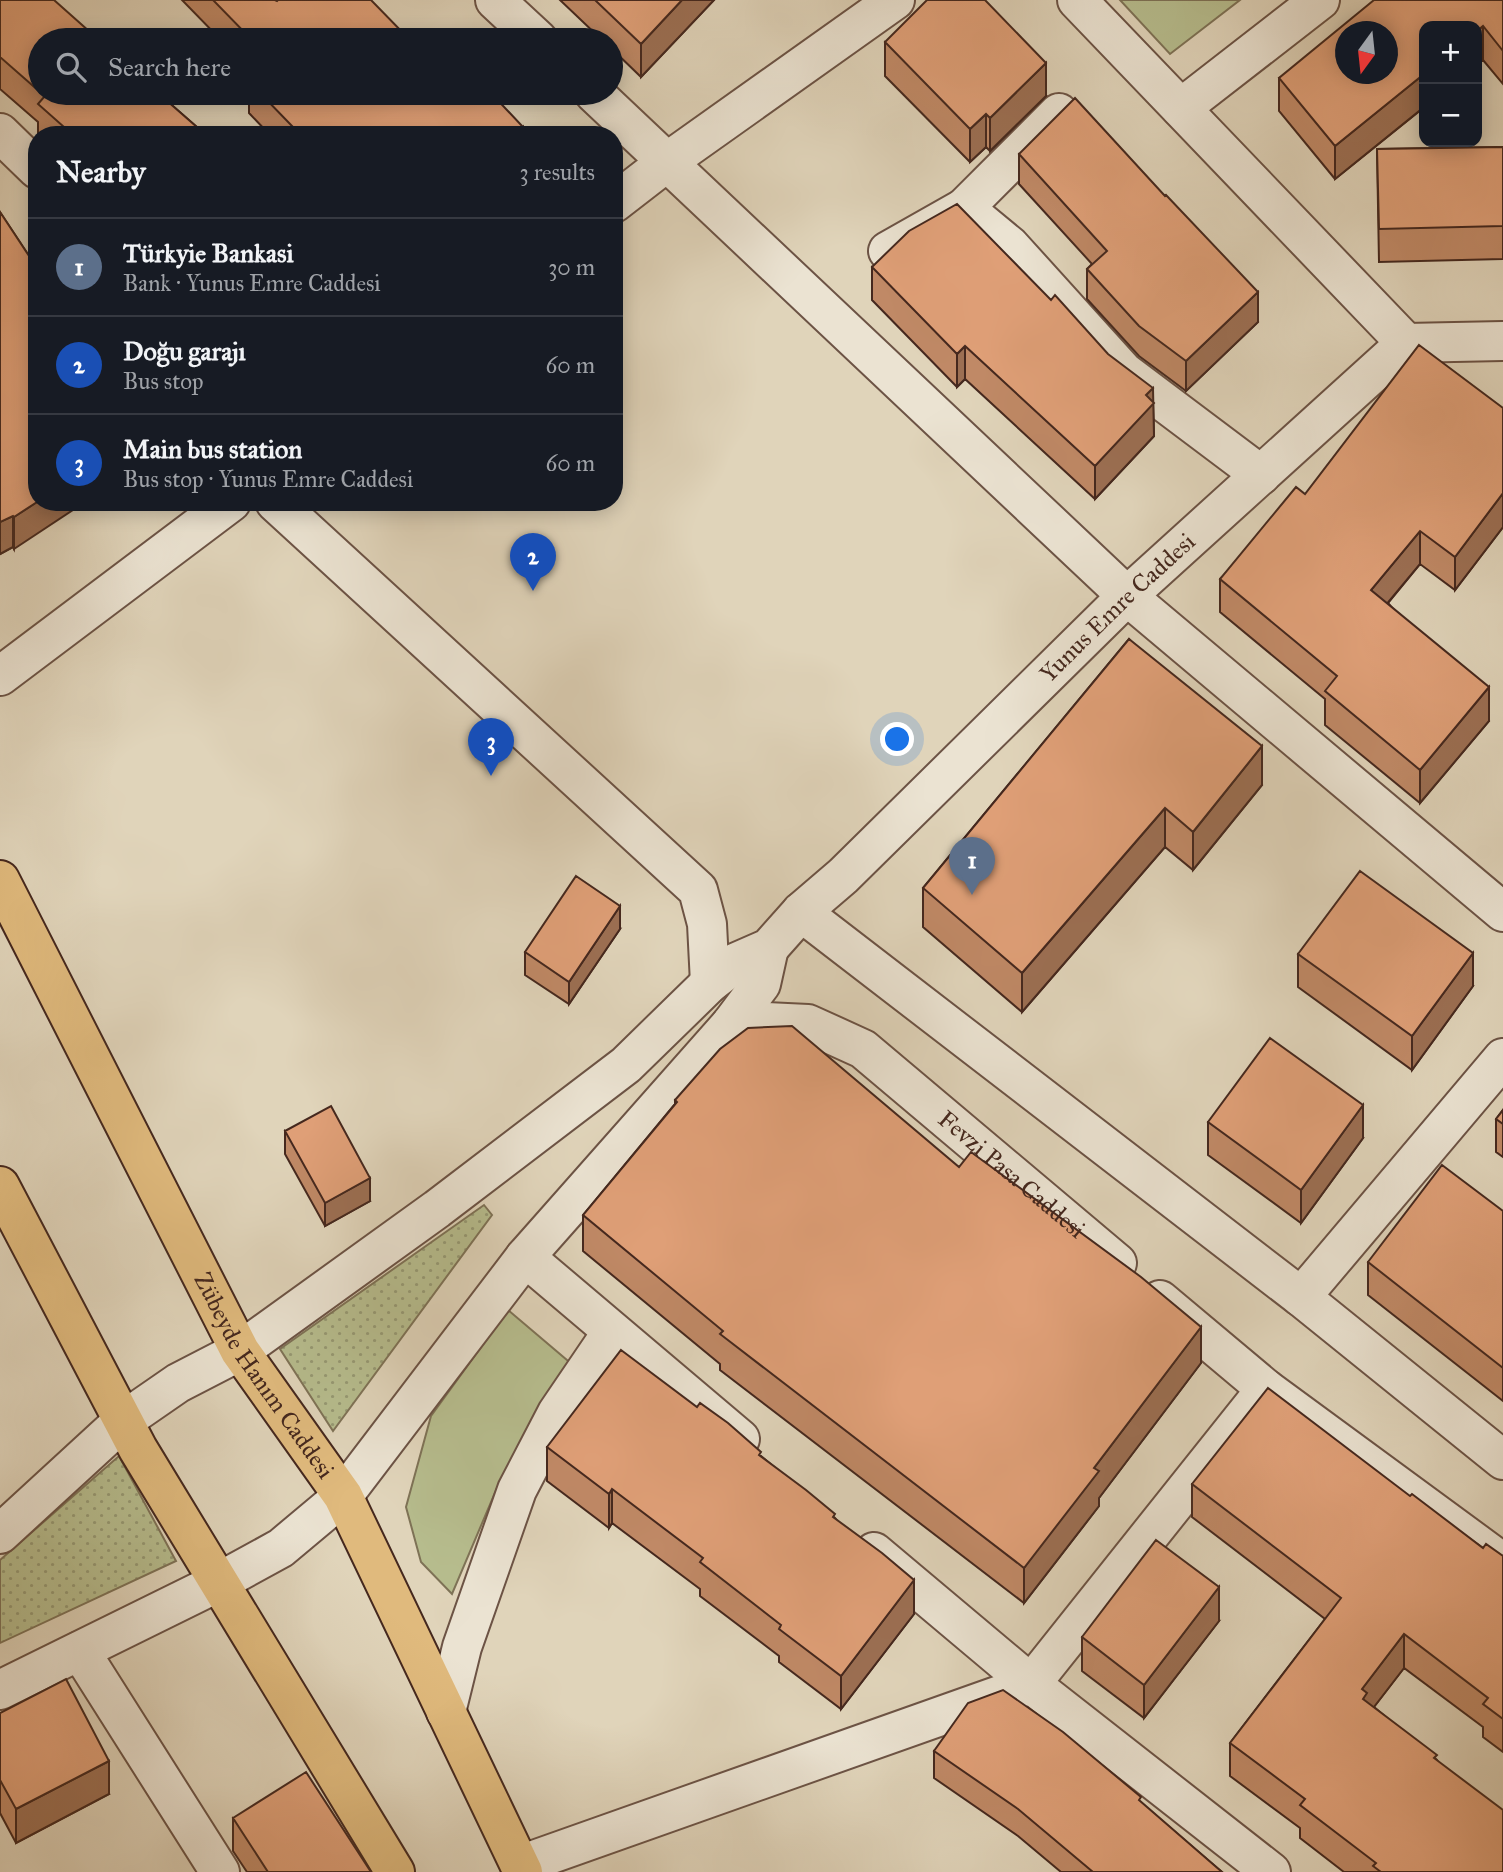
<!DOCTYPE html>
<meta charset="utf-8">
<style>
body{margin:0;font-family:"IM FELL Great Primer",serif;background:#242831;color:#f1f3f6}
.controls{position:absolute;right:21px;top:21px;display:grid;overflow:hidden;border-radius:14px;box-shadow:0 4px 18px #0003}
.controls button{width:63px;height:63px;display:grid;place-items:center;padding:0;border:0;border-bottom:2px solid #363941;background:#171b24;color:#f1f3f6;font:35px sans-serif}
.compass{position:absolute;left:1335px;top:21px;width:63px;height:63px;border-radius:50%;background:#171b24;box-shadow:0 4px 18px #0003;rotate:195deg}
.you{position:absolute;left:898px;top:740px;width:24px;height:24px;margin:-18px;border:5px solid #fff;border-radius:50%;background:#1a73e8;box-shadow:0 0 0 10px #1a73e833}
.badge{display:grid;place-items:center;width:46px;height:46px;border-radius:50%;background:#0f766e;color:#fff;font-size:23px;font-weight:700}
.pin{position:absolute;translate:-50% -58px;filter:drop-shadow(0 2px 4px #0008)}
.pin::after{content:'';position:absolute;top:37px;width:24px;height:21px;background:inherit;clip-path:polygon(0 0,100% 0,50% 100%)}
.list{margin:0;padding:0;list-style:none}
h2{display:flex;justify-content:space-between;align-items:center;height:91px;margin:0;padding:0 28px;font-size:30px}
h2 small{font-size:23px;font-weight:400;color:#9ea1a6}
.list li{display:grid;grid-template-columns:46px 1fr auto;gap:21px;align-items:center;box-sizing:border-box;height:98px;padding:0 28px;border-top:2px solid #363941}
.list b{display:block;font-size:26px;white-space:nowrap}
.list p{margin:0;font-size:23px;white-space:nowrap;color:#9ea1a6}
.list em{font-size:23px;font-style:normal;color:#9ea1a6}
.icon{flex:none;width:38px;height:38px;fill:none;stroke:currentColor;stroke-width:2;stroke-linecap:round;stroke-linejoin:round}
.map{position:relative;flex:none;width:1503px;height:1872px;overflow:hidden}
.search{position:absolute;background:#171b24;box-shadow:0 4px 18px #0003;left:28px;top:28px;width:595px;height:77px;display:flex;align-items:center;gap:18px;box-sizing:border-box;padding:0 24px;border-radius:38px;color:#9ea1a6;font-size:26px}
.panel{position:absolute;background:#171b24;box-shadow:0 4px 18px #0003;left:28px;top:126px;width:595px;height:385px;border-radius:28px}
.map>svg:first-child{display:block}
.grass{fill:url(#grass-dots);stroke:#7e7256;stroke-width:2}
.park{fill:#b6bc8d;stroke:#7e7256;stroke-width:2}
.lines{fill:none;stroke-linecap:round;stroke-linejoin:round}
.minor-casing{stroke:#6c5345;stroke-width:42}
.major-casing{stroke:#45281e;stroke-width:42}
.minor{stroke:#ebe3d2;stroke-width:38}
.major{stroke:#e0ba7d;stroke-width:38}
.wall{fill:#c08966;stroke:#45281e;stroke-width:2}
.shaded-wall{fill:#9c6f53;stroke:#45281e;stroke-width:2}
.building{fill:#df9f77;stroke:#45281e;stroke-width:2;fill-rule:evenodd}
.labels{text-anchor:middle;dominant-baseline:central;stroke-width:7;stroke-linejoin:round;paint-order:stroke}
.street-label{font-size:24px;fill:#45281e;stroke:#ebe3d2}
</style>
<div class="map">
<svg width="1503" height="1872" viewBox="0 0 1503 1872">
<defs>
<pattern id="grass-dots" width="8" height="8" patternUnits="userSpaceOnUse" patternTransform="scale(1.75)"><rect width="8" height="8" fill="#b6bc8d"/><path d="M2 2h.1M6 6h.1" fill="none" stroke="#969973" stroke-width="1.8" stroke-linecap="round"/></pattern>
</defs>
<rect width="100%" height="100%" fill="#e0d4ba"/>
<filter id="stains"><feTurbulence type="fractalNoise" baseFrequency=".00286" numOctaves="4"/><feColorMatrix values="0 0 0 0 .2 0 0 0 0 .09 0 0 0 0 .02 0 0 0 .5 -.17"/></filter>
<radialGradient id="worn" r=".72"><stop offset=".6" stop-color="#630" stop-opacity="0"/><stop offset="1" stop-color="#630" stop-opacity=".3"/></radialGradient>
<path class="grass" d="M 484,1205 L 492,1215 L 333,1431 L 280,1349 Z
M 119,1456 L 176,1561 L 0,1643 L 0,1560 Z"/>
<path class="park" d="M 1120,0 L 1240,0 L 1170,54 Z
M 508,1310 L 574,1366 L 497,1488 L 452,1594 L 421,1562 L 406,1507 L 431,1416 Z"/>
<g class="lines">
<g class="minor-casing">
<g id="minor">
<path d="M 495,0 L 538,40"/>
<path d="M 1077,0 L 1406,343"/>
<path d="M 594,93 L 667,162 L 895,0"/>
<path d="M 1181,108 L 1320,0"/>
<path d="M 0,133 L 37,169"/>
<path d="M 614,203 L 667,162 L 1127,596 L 1503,912"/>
<path d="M 964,208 L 1059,113"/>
<path d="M 888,251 L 964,208 L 1010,246 L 1124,372 L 1261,475"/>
<path d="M 275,502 L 698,890 L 707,924 L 710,983"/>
<path d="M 0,676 L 231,502"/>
<path d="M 801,912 L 1301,1297 L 1503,1460"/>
<path id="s1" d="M 731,1024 L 766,1022 L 808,1024 L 863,1049 L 1117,1263"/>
<path d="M 525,1257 L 740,1439"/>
<path d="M 1301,1297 L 1503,1058"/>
<path d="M 1160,1300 L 1266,1389 L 1503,1563"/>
<path id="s2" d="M 0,1534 L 123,1421 L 178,1383 L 240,1351 L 437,1209 L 626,1065 L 710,983 L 737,962 L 769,948 L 801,912 L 843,876 L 1127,596 L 1406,343 L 1503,341"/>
<path d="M 874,1552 L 1031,1684 L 1271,1872"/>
<path d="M 80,1651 L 220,1872"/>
<path d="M 0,1690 L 219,1582 L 281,1548 L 343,1496 L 525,1257 L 731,1024 L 761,984 L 769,948"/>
<path d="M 446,1712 L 462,1647 L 517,1490 L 557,1413 L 612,1332"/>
<path d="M 520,1865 L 1031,1684 L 1266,1389"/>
</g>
</g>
<g class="major-casing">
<g id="major">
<path id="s3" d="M 0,880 L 240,1351 L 343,1496 L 523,1872"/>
<path d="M 0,1186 L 138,1449 L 395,1872"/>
</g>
</g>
<use href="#minor" class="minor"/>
<use href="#major" class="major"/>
</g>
<path class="wall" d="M 0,0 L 40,40 L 40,93 L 158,93 L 206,135 L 38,135 L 38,122 L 0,89 Z
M 182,0 L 275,0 L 410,40 L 221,40 Z
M 560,0 L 714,0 L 641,77 L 611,48 L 611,40 L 602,40 Z
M 1503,0 L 1503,84 L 1483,60 L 1335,179 L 1279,111 L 1279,78 Z
M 885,42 L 1046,96 L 990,151 L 986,147 L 970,162 L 885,76 Z
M 249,93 L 491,93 L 523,135 L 270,135 L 249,113 Z
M 1503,147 L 1503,259 L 1379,262 L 1377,149 Z
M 1019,154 L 1165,196 L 1258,322 L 1186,391 L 1139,356 L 1087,299 L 1087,269 L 1092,264 L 1019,184 Z
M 0,212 L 37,268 L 14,549 L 13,547 L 0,554 Z
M 872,267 L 1153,402 L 1154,436 L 1095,499 L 965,379 L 957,387 L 872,300 Z
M 1503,408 L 1503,527 L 1455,590 L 1420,564 L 1388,603 L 1489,721 L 1420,803 L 1325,725 L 1325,699 L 1220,612 L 1220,579 L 1305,494 Z
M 1129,639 L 1262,785 L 1193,870 L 1165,847 L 1022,1012 L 923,927 L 923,888 Z
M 620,929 L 569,1004 L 525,975 L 525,952 Z
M 1298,954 L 1473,986 L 1412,1070 L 1298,987 Z
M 675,1100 L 959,1167 L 1201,1363 L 1099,1498 L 1099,1506 L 1024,1603 L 720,1370 L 720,1364 L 583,1251 L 583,1215 L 675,1104 Z
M 1503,1110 L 1503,1157 L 1496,1152 L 1496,1119 Z
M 1208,1122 L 1363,1138 L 1301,1223 L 1208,1155 Z
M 285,1131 L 370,1201 L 325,1226 L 285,1154 Z
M 1503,1211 L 1503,1401 L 1368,1295 L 1368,1262 Z
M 547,1447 L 761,1456 L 835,1518 L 914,1614 L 841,1709 L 779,1662 L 779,1656 L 700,1596 L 700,1589 L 612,1523 L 609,1528 L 547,1481 Z
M 1192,1484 L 1410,1496 L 1483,1548 L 1503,1556 L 1503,1752 L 1483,1737 L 1483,1727 L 1404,1668 L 1374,1707 L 1437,1760 L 1503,1872 L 1344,1872 L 1300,1838 L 1300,1828 L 1230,1776 L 1230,1743 L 1325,1619 L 1192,1517 Z
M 1219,1621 L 1144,1718 L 1082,1671 L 1082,1637 Z
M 0,1713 L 109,1794 L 16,1843 L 0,1813 Z
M 934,1751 L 1141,1803 L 1222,1872 L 1061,1872 L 1018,1836 L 934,1778 Z
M 233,1818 L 371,1872 L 247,1872 L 233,1851 Z"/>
<path class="shaded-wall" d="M 682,0 L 714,0 L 641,77 L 641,44 Z
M 1483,26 L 1483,60 L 1477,64 L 1477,31 Z
M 1046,63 L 1046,96 L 990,151 L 990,118 Z
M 1424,74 L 1424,107 L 1335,179 L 1335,146 Z
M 986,114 L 986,147 L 970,162 L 970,129 Z
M 523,127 L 523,135 L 515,135 Z
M 1258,292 L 1258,322 L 1186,391 L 1186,361 Z
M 965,346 L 965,379 L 957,387 L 957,354 Z
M 1153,388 L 1154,436 L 1095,499 L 1095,466 L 1146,395 Z
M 1503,493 L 1503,527 L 1455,590 L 1455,557 Z
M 37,502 L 85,502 L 14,549 L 14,517 Z
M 13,516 L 13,547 L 0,554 L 0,522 Z
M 1420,531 L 1420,564 L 1371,623 L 1371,590 Z
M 1489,687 L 1489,721 L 1420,803 L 1420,770 Z
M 1262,746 L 1262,785 L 1193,870 L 1193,832 Z
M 1165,808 L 1165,847 L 1022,1012 L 1022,973 Z
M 620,906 L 620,929 L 569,1004 L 569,982 Z
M 1473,953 L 1473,986 L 1412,1070 L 1412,1036 Z
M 1363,1105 L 1363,1138 L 1301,1223 L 1301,1190 Z
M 370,1178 L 370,1201 L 325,1226 L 325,1203 Z
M 1201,1327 L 1201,1363 L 1099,1498 L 1099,1506 L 1024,1603 L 1024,1568 L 1094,1468 Z
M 612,1489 L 612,1523 L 609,1528 L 609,1494 Z
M 914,1580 L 914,1614 L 841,1709 L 841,1676 Z
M 1219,1587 L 1219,1621 L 1144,1718 L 1144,1685 Z
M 1404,1634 L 1404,1668 L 1367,1716 L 1367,1726 L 1362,1689 Z
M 109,1761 L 109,1794 L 16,1843 L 16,1809 Z"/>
<path class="building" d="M 0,0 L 54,0 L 99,40 L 40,40 L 40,92 L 0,57 Z
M 213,0 L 275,0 L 277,1 L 278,0 L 371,0 L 410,40 L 252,40 Z
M 595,0 L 682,0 L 641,44 Z
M 927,0 L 985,0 L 1046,63 L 990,118 L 986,114 L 970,129 L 885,42 Z
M 1374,0 L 1503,0 L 1503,51 L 1483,26 L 1477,31 L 1477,26 L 1424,26 L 1424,74 L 1335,146 L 1279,78 ZM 1346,32 L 1388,32 L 1388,74 L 1346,74 Z
M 41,93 L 158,93 L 206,135 L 73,135 L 38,104 L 45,96 Z
M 260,93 L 491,93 L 523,127 L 515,135 L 285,135 L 293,127 Z
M 1075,98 L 1165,196 L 1166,195 L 1258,292 L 1186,361 L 1139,326 L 1087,269 L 1107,251 L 1019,154 Z
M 1503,147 L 1503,226 L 1379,229 L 1377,149 Z
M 957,204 L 1051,300 L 1055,295 L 1108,354 L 1153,388 L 1146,395 L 1154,403 L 1095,466 L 965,346 L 957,354 L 872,267 L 909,231 Z
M 0,212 L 37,268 L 37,502 L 14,517 L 13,516 L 0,522 Z
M 1419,345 L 1503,408 L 1503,493 L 1455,557 L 1420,531 L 1371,590 L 1489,687 L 1420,770 L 1325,691 L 1337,676 L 1220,579 L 1296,487 L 1305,494 Z
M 1129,639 L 1262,746 L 1193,832 L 1165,808 L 1022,973 L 923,888 Z
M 1360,871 L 1473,953 L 1412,1036 L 1298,954 Z
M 576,876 L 620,906 L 569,982 L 525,952 Z
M 792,1026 L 959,1167 L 971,1152 L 1141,1277 L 1201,1327 L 1094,1468 L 1099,1471 L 1024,1568 L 720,1334 L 723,1331 L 583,1215 L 677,1102 L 675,1100 L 720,1049 L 748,1028 Z
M 1270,1038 L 1363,1105 L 1301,1190 L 1208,1122 Z
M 331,1106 L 370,1178 L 325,1203 L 285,1131 Z
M 1503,1110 L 1503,1124 L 1496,1119 Z
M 1442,1165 L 1503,1211 L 1503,1368 L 1368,1262 Z
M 621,1350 L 697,1407 L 700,1403 L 728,1423 L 761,1452 L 759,1455 L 806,1490 L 835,1514 L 833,1517 L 882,1553 L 914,1580 L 841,1676 L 779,1629 L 781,1625 L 700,1562 L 703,1558 L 612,1489 L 609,1494 L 547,1447 Z
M 1268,1388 L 1410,1496 L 1412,1494 L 1483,1548 L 1486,1544 L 1503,1556 L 1503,1719 L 1483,1704 L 1488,1698 L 1404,1634 L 1362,1689 L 1367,1693 L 1363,1699 L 1437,1755 L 1434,1758 L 1503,1810 L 1503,1872 L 1381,1872 L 1373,1866 L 1376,1863 L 1300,1805 L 1305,1799 L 1230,1743 L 1341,1598 L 1192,1484 Z
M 1156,1540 L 1219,1587 L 1144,1685 L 1082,1637 Z
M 66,1679 L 109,1761 L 16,1809 L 0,1780 L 0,1713 Z
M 1003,1690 L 1063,1732 L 1141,1797 L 1139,1800 L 1222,1872 L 1093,1872 L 1018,1809 L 934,1751 L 968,1703 Z
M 306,1772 L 371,1872 L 268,1872 L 233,1818 Z"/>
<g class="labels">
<g class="street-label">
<text stroke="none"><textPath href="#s2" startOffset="1458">Yunus Emre Caddesi</textPath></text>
<text stroke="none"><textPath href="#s1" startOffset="332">Fevzi Pasa Caddesi</textPath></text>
<text stroke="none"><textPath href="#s3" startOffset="562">Zübeyde Hanım Caddesi</textPath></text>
</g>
</g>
<rect width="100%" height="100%" filter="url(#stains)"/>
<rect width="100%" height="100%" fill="url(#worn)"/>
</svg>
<div class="controls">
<button>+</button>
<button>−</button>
</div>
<svg class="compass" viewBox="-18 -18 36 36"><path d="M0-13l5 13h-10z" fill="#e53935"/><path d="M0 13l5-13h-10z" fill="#9ea1a6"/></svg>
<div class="you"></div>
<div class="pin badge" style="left:972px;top:895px;background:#5c6f8a">1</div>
<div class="pin badge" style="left:533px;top:591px;background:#1a4fb4">2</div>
<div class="pin badge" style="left:491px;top:776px;background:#1a4fb4">3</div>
<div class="search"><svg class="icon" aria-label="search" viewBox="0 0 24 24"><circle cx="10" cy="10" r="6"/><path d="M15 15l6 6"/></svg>Search here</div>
<section class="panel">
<h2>Nearby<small>3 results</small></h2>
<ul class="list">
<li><span class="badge" style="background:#5c6f8a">1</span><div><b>Türkyie Bankasi</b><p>Bank · Yunus Emre Caddesi</p></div><em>30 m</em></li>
<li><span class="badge" style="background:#1a4fb4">2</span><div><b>Doğu garajı</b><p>Bus stop</p></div><em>60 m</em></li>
<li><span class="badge" style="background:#1a4fb4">3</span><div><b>Main bus station</b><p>Bus stop · Yunus Emre Caddesi</p></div><em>60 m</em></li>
</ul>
</section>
</div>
